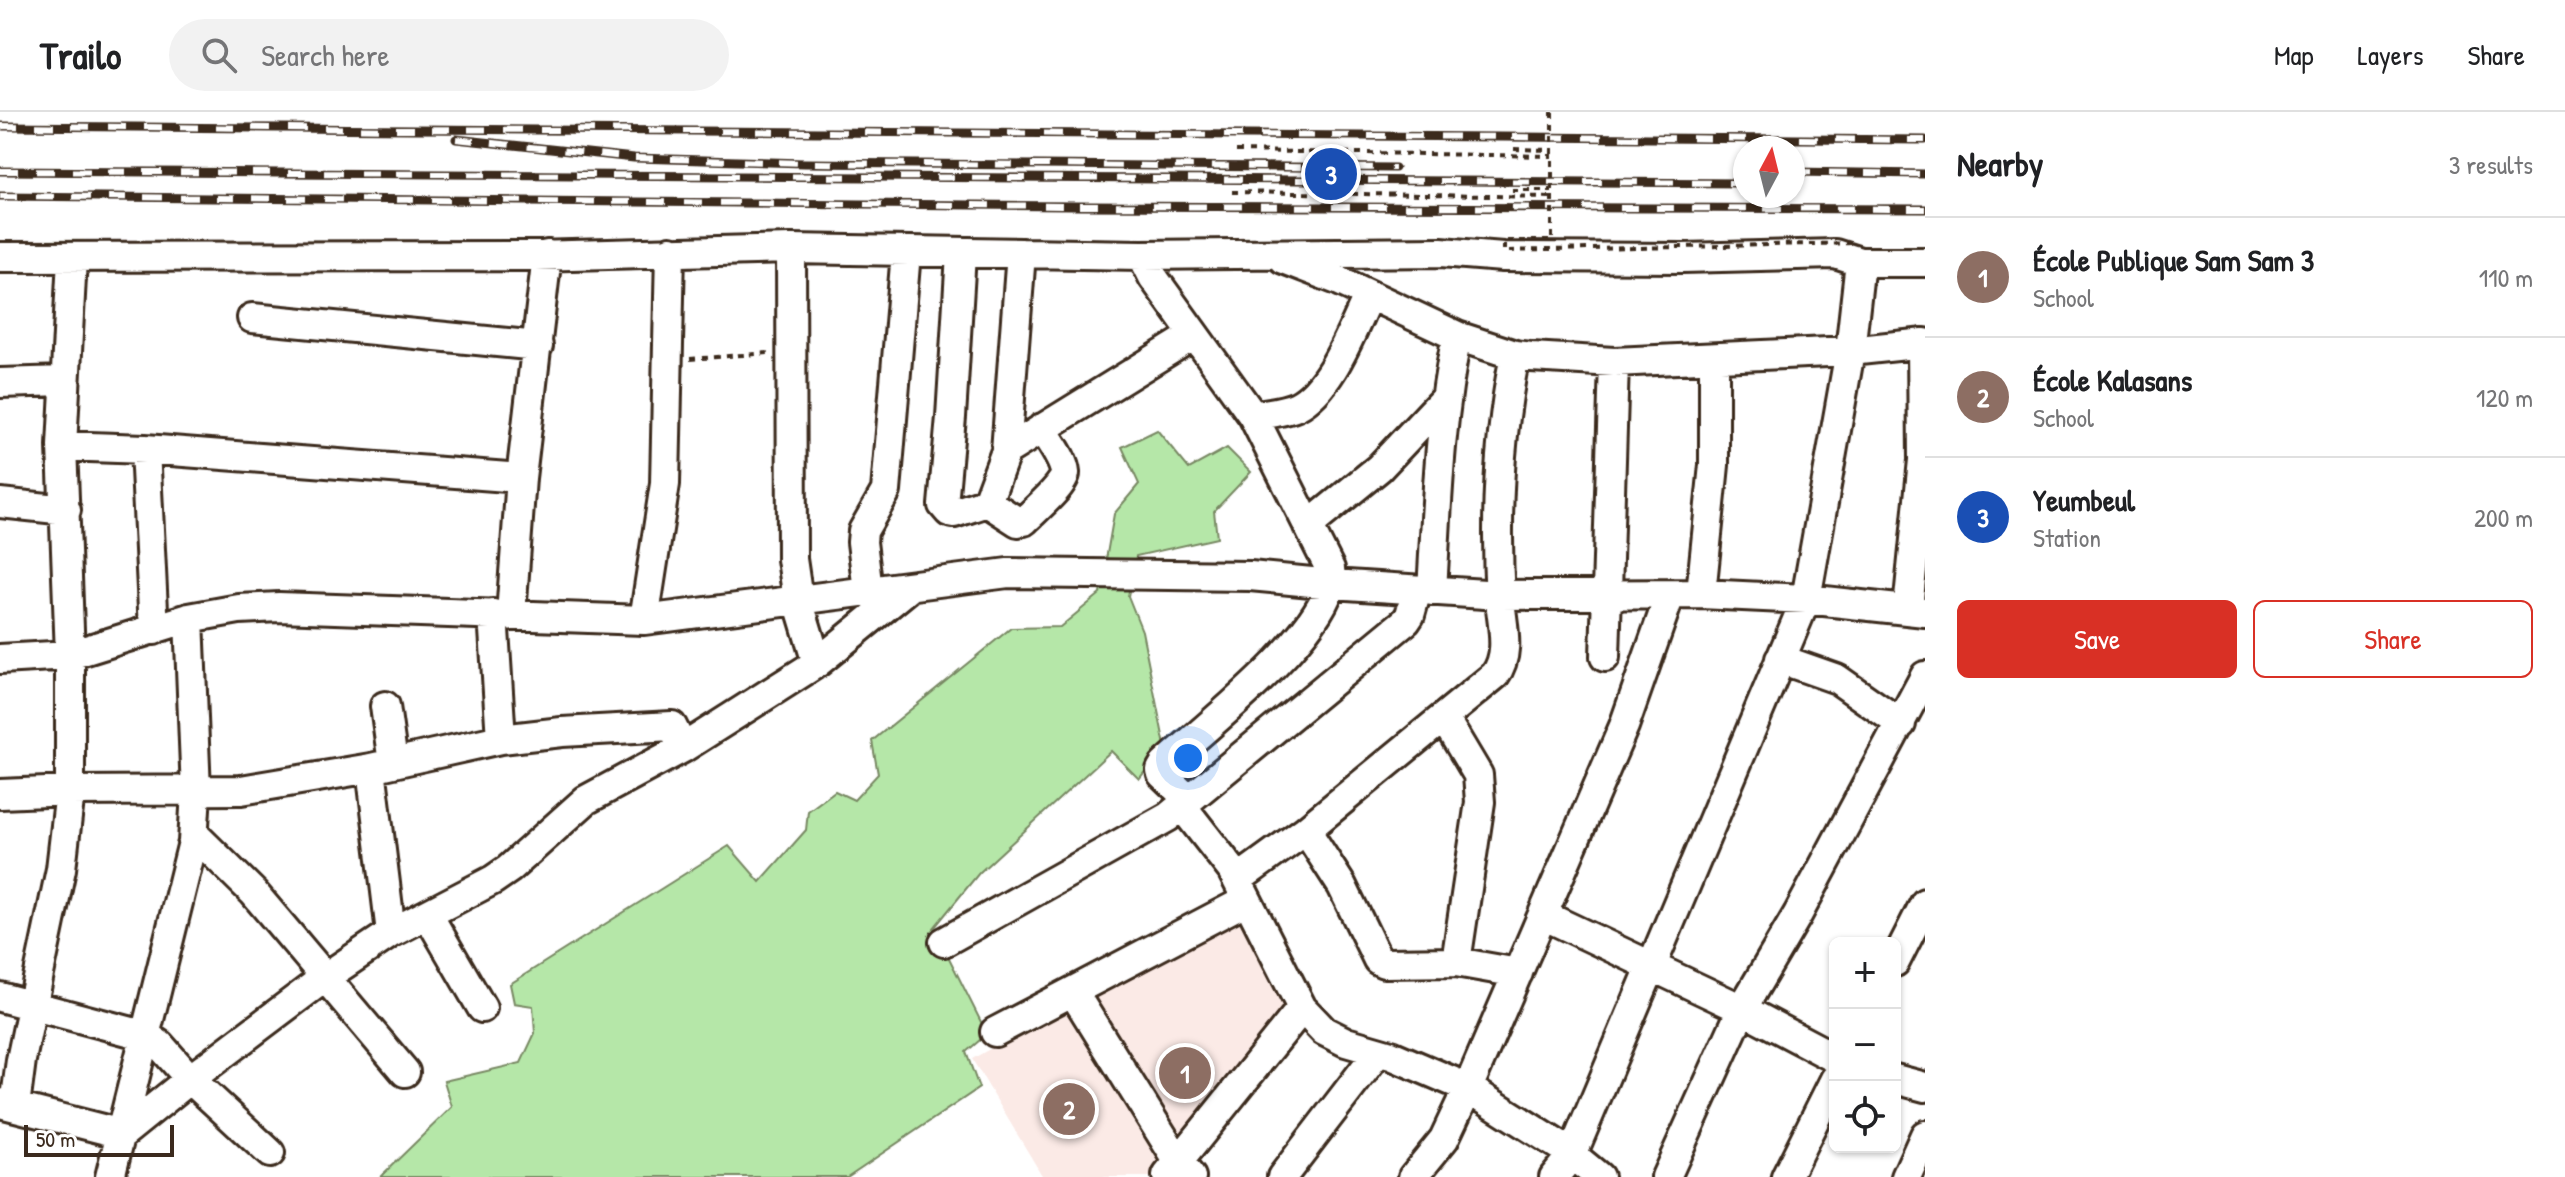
<!DOCTYPE html>
<meta charset="utf-8">
<style>
body{margin:0;font-family:"Patrick Hand",sans-serif;background:#f2f2f2;color:#202124}
.controls{position:absolute;right:24px;bottom:24px;display:grid;overflow:hidden;border-radius:12px;box-shadow:0 2px 6px #0004}
.controls button{width:72px;height:72px;display:grid;place-items:center;padding:0;border:0;border-bottom:2px solid #e0e0e0;background:#fff;color:#202124;font:40px sans-serif}
.compass{position:absolute;left:1733px;top:24px;width:72px;height:72px;border-radius:50%;background:#fff;box-shadow:0 2px 6px #0004;rotate:7deg}
.scale{position:absolute;left:24px;bottom:20px;width:150px;box-sizing:border-box;padding-left:8px;border:4px solid #3b2a1e;border-top:0;font-size:22px;line-height:28px;white-space:nowrap;color:#3b2a1e;-webkit-text-stroke:6px #fff;paint-order:stroke}
.you{position:absolute;left:1188px;top:646px;width:28px;height:28px;margin:-20px;border:6px solid #fff;border-radius:50%;background:#1a73e8;box-shadow:0 0 0 12px #1a73e833}
.badge{display:grid;place-items:center;width:52px;height:52px;border-radius:50%;background:#d93025;color:#fff;font-size:26px;font-weight:700}
.pin{position:absolute;translate:-50% -50%;border:4px solid #fff;box-shadow:0 2px 8px #0006}
.list{margin:0;padding:0;list-style:none}
h2{display:flex;justify-content:space-between;align-items:center;height:104px;margin:0;padding:0 32px;font-size:34px}
h2 small{font-size:26px;font-weight:400;color:#757577}
.list li{display:grid;grid-template-columns:52px 1fr auto;gap:24px;align-items:center;box-sizing:border-box;height:120px;padding:0 32px;border-top:2px solid #e0e0e0}
.list b{display:block;font-size:30px;white-space:nowrap}
.list p{margin:0;font-size:26px;white-space:nowrap;color:#757577}
.list em{font-size:26px;font-style:normal;color:#757577}
.actions{display:flex;gap:16px;padding:24px 32px}
.actions a{flex:1;padding:18px 0;border:2px solid #d93025;border-radius:12px;text-align:center;font-size:28px;color:#d93025}
.actions .main{background:#d93025;color:#fff}
.icon{flex:none;width:44px;height:44px;fill:none;stroke:currentColor;stroke-width:2;stroke-linecap:round;stroke-linejoin:round}
.map{position:relative;flex:none;width:1925px;height:1065px;overflow:hidden}
header{display:flex;align-items:center;gap:48px;box-sizing:border-box;height:112px;padding:0 40px;background:#fff;border-bottom:2px solid #e0e0e0}
header strong{font-size:38px}
nav{display:flex;gap:44px;margin-inline-start:auto;font-size:28px}
.search{width:560px;height:72px;background:#f2f2f2;display:flex;align-items:center;gap:20px;box-sizing:border-box;padding:0 28px;border-radius:44px;color:#757577;font-size:30px}
main{display:flex}
aside{flex:1;background:#fff}
.map>svg:first-child{display:block}
.built{fill:#fbeae6}
.green{fill:#b5e7a8;stroke:#788863;stroke-width:2}
.lines{fill:none;stroke-linecap:round;stroke-linejoin:round}
.minor-casing{stroke:#3b2a1e;stroke-width:34}
.path{stroke:#3b2a1e;stroke-width:4;stroke-dasharray:6 6;stroke-linecap:butt}
.minor{stroke:#fff;stroke-width:28}
.rail-casing{stroke:#3b2a1e;stroke-width:9}
.rail{stroke:#fff;stroke-width:6;stroke-dasharray:18;stroke-linecap:butt}
.path-bridge{stroke:#3b2a1e;stroke-width:4;stroke-dasharray:6 6;stroke-linecap:butt}
</style>
<header>
<strong>Trailo</strong>
<div class="search"><svg class="icon" aria-label="search" viewBox="0 0 24 24"><circle cx="10" cy="10" r="6"/><path d="M15 15l6 6"/></svg>Search here</div>
<nav><a>Map</a><a>Layers</a><a>Share</a></nav>
</header>
<main>
<div class="map">
<svg width="1925" height="1065" viewBox="0 0 1925 1065">
<rect width="100%" height="100%" fill="#fff"/>
<filter id="ink" filterUnits="userSpaceOnUse"><feTurbulence type="fractalNoise" baseFrequency=".0125" numOctaves="2"/><feDisplacementMap in="SourceGraphic" scale="16" xChannelSelector="R" yChannelSelector="G"/><feConvolveMatrix kernelMatrix="1 2 1 2 8 2 1 2 1" color-interpolation-filters="sRGB"/></filter>
<g filter="url(#ink)">
<path class="built" d="M 1240,805 L 1292,893 L 1179,1030 L 1086,884 Z
M 1071,891 L 1167,1047 L 1155,1065 L 1043,1065 L 972,947 Z"/>
<path class="green" d="M 1157,318 L 1189,357 L 1227,336 L 1251,360 L 1214,399 L 1217,426 L 1136,444 L 1128,484 L 1142,519 L 1165,634 L 1139,667 L 1111,639 L 979,761 L 934,816 L 987,922 L 966,940 L 979,976 L 847,1065 L 380,1065 L 452,995 L 444,969 L 521,951 L 535,921 L 533,894 L 514,891 L 510,872 L 729,734 L 760,770 L 806,718 L 808,699 L 835,679 L 854,688 L 878,662 L 872,629 L 1011,516 L 1060,515 L 1100,482 L 1114,402 L 1139,372 L 1122,335 Z"/>
<g class="lines">
<g class="minor-casing">
<path id="minor" d="M 791,137 L 792,447 L 798,488 L 817,551
M 961,142 L 951,305 L 943,393 L 949,400 L 954,401 L 987,390 L 1006,339 L 1021,141
M 1142,143 L 1153,165 L 1253,304 L 1330,457 C 1331,463 1332,469 1330,475 C 1310,534 1211,610 1164,653 L 1161,658 L 1162,662 L 1189,688
M 0,145 L 535,144 L 791,137 L 1142,143 L 1441,140 L 1503,145 L 1683,146 L 1835,142 L 1860,150 L 1925,150
M 1283,147 L 1340,169 L 1457,224 L 1515,243 L 1531,245 L 1614,250 L 1850,239 L 1925,231
M 252,206 L 538,234
M 0,271 L 65,269
M 1253,304 C 1267,301 1284,300 1297,294 C 1332,276 1352,217 1369,183
M 62,334 L 145,337 L 521,366
M 145,337 L 154,518
M 1006,339 L 1194,223
M 987,390 L 1018,410 L 1024,409 C 1033,400 1066,372 1065,361 C 1064,347 1049,329 1042,316
M 0,391 L 66,398
M 1308,414 L 1379,356 L 1446,285
M 868,479 L 862,430 L 863,419 L 886,379 L 906,140
M 1432,479 C 1437,394 1439,308 1457,224
M 1701,482 L 1714,353 L 1714,246
M 1908,497 L 1923,348 L 1922,231
M 493,502 L 501,627
M 511,503 L 521,366 L 547,143
M 644,508 L 665,372 L 670,139
M 1605,545 L 1614,250
M 0,547 L 70,543 L 189,506 L 239,497 L 279,495 L 644,508 L 1008,461 L 1250,464 L 1332,472 L 1500,483 L 1701,482 L 1806,487 L 1925,500
M 1780,547 L 1837,567 L 1901,612
M 385,594 L 393,651
M 1444,606 L 1478,663 L 1480,690 L 1456,850
M 371,656 L 391,821
M 0,682 L 70,679 L 241,678 L 371,656 L 501,627 L 562,620 L 672,614 L 683,636
M 1182,694 L 1232,758 L 1302,896 L 1324,919 L 1346,930 L 1391,943 L 1468,976 L 1566,1038 L 1599,1065
M 1306,718 L 1342,774 L 1378,848 L 1384,851 L 1456,850 L 1518,861
M 194,722 L 254,781 L 405,960
M 1237,768 L 1306,718 L 1495,563 C 1511,541 1502,513 1500,487 C 1495,405 1499,323 1515,243
M 428,803 L 482,896
M 1543,803 L 1742,897 L 1835,946
M 944,830 L 1168,705 L 1406,509 L 1410,503 L 1417,478
M 1895,850 L 1925,791
M 1073,880 L 1178,1049 L 1191,1065
M 0,885 L 147,924 L 160,933 L 190,967 L 270,1041
M 995,920 L 1247,788
M 1895,967 L 1925,975
M 0,991 L 122,1022 L 190,967 L 324,866 L 391,821 L 493,768 L 509,757 L 586,688 L 683,636 L 817,551 L 910,475
M 15,994 L 21,948 L 61,757 L 70,679 L 70,543 L 62,334 L 72,146
M 1167,1064 L 1302,896
M 110,1065 L 193,730 L 196,680 L 189,506
M 1282,1065 L 1378,940
M 1413,1065 L 1444,1027 L 1468,976 L 1624,614 L 1670,483
M 1554,1065 L 1572,1043 L 1806,487 L 1850,239 L 1860,150
M 1666,1065 L 1742,897 L 1798,802 L 1925,564
M 1786,1065 L 1835,967
M 1906,1065 L 1925,1023"/>
</g>
<path class="path" d="M 1514,37 L 1552,38
M 1236,39 L 1552,44
M 1512,78 L 1552,78
M 1232,80 L 1552,85
M 690,247 L 769,241"/>
<use href="#minor" class="minor"/>
<g class="rail-casing">
<path id="rail" d="M 0,14 L 1925,28
M 456,27 L 634,46 L 804,51 L 1395,56
M 0,59 L 1745,71
M 1793,60 L 1925,62
M 0,84 L 1074,94 L 1925,97"/>
</g>
<use href="#rail" class="rail"/>
<path class="path-bridge" d="M 1552,0 L 1552,129 L 1504,129 L 1504,139 L 1856,131"/>
</g>
</g>
</svg>
<div class="controls">
<button>+</button>
<button>−</button>
<button><svg class="icon" aria-label="locate" viewBox="0 0 24 24"><circle cx="12" cy="12" r="6"/><path d="M12 2v4M12 18v4M2 12h4M18 12h4"/></svg></button>
</div>
<svg class="compass" viewBox="-18 -18 36 36"><path d="M0-13l5 13h-10z" fill="#e53935"/><path d="M0 13l5-13h-10z" fill="#757577"/></svg>
<div class="scale">50 m</div>
<div class="you"></div>
<div class="pin badge" style="left:1185px;top:961px;background:#8d6e63">1</div>
<div class="pin badge" style="left:1069px;top:997px;background:#8d6e63">2</div>
<div class="pin badge" style="left:1331px;top:62px;background:#1a4fb4">3</div>
</div>
<aside>
<h2>Nearby<small>3 results</small></h2>
<ul class="list">
<li><span class="badge" style="background:#8d6e63">1</span><div><b>École Publique Sam Sam 3</b><p>School</p></div><em>110 m</em></li>
<li><span class="badge" style="background:#8d6e63">2</span><div><b>École Kalasans</b><p>School</p></div><em>120 m</em></li>
<li><span class="badge" style="background:#1a4fb4">3</span><div><b>Yeumbeul</b><p>Station</p></div><em>200 m</em></li>
</ul>
<div class="actions"><a class="main">Save</a><a>Share</a></div>
</aside>
</main>
